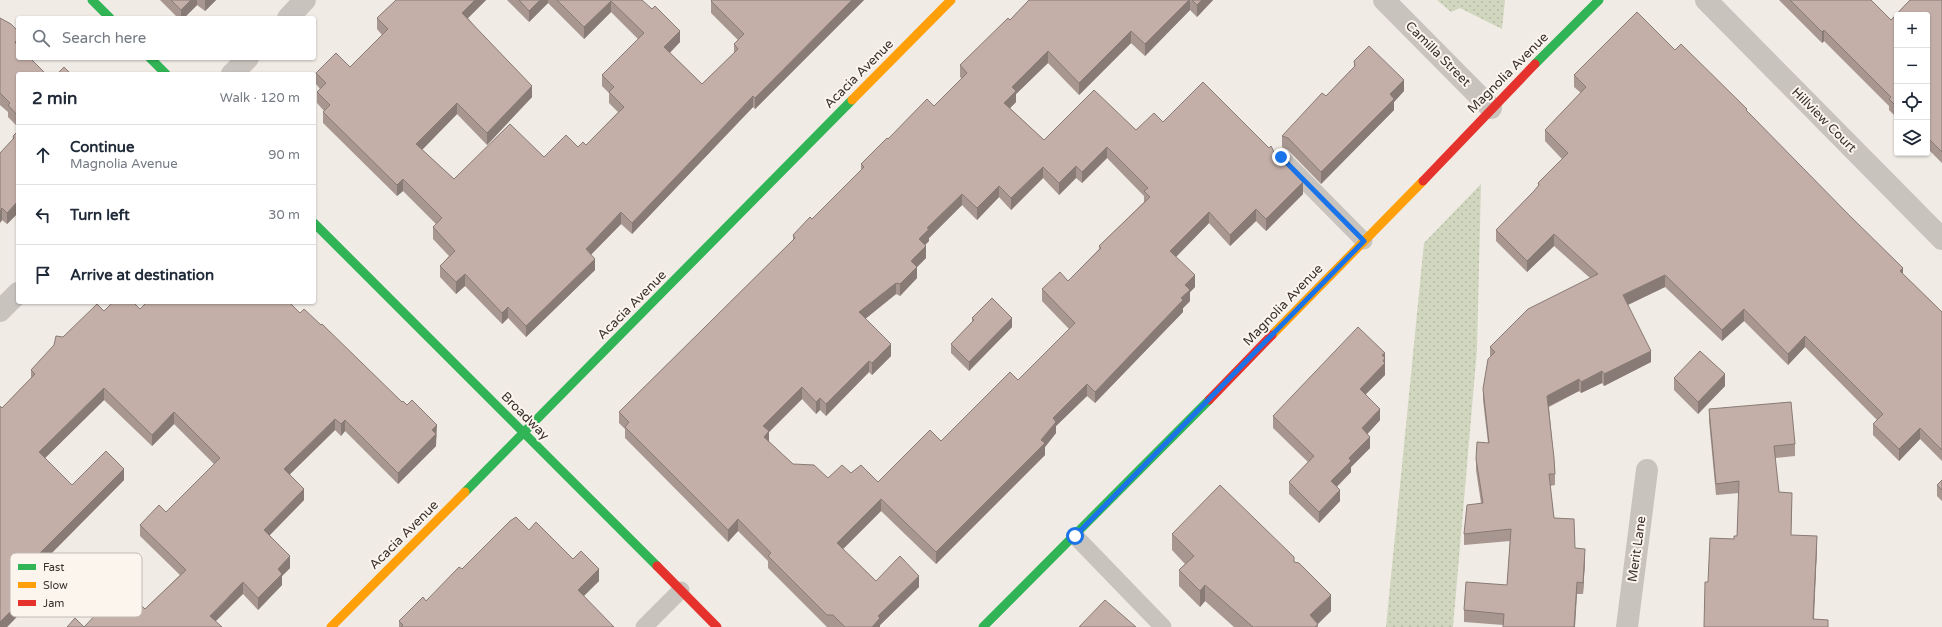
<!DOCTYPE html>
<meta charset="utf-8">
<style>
body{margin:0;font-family:"Varela Round",sans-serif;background:#f6f6f7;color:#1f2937}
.controls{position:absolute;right:12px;top:12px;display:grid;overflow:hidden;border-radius:4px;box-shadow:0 1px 3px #0004}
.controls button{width:36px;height:36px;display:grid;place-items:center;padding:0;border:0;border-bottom:1px solid #e0e1e3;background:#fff;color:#1f2937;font:20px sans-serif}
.stop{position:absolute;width:12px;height:12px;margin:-9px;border:3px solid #1a73e8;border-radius:50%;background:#fff}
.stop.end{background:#1a73e8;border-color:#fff;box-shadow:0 1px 4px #0008}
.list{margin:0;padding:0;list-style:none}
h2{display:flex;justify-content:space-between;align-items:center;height:52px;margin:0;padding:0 16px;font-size:17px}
h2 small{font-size:13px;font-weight:400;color:#747a83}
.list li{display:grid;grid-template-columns:26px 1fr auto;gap:12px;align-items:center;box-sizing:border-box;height:60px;padding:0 16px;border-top:1px solid #e0e1e3}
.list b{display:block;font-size:15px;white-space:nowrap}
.list p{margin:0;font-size:13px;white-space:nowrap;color:#747a83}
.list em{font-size:13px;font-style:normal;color:#747a83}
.icon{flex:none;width:22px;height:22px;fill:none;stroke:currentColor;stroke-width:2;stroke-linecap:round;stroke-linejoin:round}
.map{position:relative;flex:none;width:1942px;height:627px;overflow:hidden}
.search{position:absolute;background:#fff;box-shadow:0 1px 3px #0004;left:16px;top:16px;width:300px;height:44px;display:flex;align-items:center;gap:10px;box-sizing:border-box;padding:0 14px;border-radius:4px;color:#747a83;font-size:15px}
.panel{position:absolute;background:#fff;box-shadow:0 1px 3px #0004;left:16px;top:72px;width:300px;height:232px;border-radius:4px}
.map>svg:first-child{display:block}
.park{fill:url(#park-dots)}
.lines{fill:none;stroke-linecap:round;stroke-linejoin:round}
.lane{stroke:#c9c3be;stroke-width:17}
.street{stroke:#c9c3be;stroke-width:22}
.fast{stroke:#30b455;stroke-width:9}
.slow{stroke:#ff9f0a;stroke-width:9}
.jam{stroke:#e5322d;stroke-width:9}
.wall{fill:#a89690;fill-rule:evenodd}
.shaded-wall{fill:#887a75}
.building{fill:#c3afa7;stroke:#887a75;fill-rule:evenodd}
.route{stroke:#1a73e8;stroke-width:5}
.labels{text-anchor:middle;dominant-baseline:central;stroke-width:4;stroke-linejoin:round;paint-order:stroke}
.street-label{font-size:13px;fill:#3b302b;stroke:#fbf5ee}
.key{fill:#fbf5ee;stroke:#c1bab4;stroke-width:1}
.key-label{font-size:11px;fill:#3b302b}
</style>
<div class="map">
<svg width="1942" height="627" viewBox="0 0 1942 627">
<defs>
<pattern id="park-dots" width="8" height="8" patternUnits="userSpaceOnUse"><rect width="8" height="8" fill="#d1d6bf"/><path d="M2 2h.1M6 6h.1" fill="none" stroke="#b4b8a4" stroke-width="1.8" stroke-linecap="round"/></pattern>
</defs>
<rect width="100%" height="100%" fill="#f0ebe5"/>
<path class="park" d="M 1437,0 L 1505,0 L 1502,29 L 1460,8 L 1451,12 Z
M 1481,184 L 1477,349 L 1453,627 L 1386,627 L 1424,243 Z"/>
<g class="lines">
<path class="lane" d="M 1281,157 L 1364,241
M 1075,536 L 1163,627
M 644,627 L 681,590"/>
<path class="street" d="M 1384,0 L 1491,108
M 1706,0 L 1942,239
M 288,18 L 305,0
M 232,74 L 248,58
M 0,311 L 18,293
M 1627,627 L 1647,470"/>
<path class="fast" d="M 92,0 L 110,18
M 150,58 L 166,74
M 1535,64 L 1599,0
M 314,223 L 657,566
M 465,492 L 852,100
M 983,627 L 1209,400"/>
<path class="slow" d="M 852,100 L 951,0
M 1272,335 L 1423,181
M 331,627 L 465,492"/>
<path class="jam" d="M 1423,181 L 1535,64
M 1209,400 L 1272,335
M 657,566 L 717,627"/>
</g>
<path class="wall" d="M 160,0 L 216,0 L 205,11 L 197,5 L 184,18 L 178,18 Z
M 396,0 L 486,0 L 468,18 L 532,97 L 487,145 L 457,114 L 422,150 L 454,179 L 544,157 L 586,145 L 618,112 L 609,103 L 609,93 L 602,86 L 602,75 L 638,39 L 611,12 L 584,39 L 548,3 L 529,22 L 507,0 L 642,0 L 680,42 L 670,53 L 702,84 L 734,53 L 734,44 L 738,40 L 711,13 L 711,1 L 864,0 L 755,109 L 753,107 L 632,234 L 621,224 L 591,254 L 595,270 L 526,337 L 508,318 L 502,324 L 465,286 L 456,294 L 440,277 L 440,266 L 449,256 L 433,239 L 433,227 L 436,224 L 403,191 L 397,196 L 323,123 L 323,112 L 324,111 L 317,103 L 317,92 L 320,89 L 316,84 L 316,73 L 350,67 L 382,35 L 377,29 L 377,18 Z
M 1029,0 L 1213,0 L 1197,17 L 1190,10 L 1145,56 L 1131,43 L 1079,95 L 1048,63 L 1016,94 L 1016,102 L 1010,108 L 1044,140 L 1136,130 L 1163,122 L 1274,152 L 1303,194 L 1266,231 L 1256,221 L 1230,246 L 1209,223 L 1176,257 L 1195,287 L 1190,292 L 1190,301 L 1183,308 L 1183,312 L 1095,403 L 1087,396 L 1056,426 L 1056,433 L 1045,447 L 1045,455 L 936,564 L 881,511 L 843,549 L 876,581 L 919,587 L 880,625 L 880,627 L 827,627 L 768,568 L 768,561 L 738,531 L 728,542 L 625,438 L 625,429 L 619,423 L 619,412 L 793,240 L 793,235 L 812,219 L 861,170 L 861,164 L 888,139 L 934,106 L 962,79 L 960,77 L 960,65 L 1010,20 ZM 1107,158 L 1144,196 L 1144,202 L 1099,246 L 1099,249 L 1068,281 L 1042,289 L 1042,301 L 1069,329 L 1018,380 L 941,441 L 878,482 L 851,473 L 828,478 L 793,464 L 769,442 L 769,432 L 802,399 L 816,414 L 820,410 L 826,416 L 869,372 L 872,375 L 891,356 L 865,319 L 896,294 L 900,296 L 917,278 L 917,267 L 926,258 L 925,245 L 929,241 L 929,238 L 962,205 L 977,220 L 999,197 L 1011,210 L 1043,178 L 1059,195 L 1076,178 L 1082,183 Z
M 1779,0 L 1871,0 L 1891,20 L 1910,0 L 1942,0 L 1942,163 L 1927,148 L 1927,15 L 1897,15 L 1897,118 L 1889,110 L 1889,106 L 1824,41 L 1822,43 Z
M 0,18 L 18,74 L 18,127 L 8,117 L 8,112 L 0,105 Z
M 1675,50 L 1747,111 L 1903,274 L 1942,312 L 1942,461 L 1920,439 L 1899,461 L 1873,435 L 1873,424 L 1877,420 L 1805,347 L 1788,365 L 1744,321 L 1722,341 L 1665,287 L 1628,305 L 1651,362 L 1604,386 L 1602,383 L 1581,393 L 1579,391 L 1549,407 L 1555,474 L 1555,485 L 1550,486 L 1554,518 L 1575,548 L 1585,560 L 1583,594 L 1577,594 L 1503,625 L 1464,622 L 1464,610 L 1507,585 L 1510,541 L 1464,545 L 1464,534 L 1481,503 L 1476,470 L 1476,459 L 1488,443 L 1483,400 L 1483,389 L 1490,357 L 1490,347 L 1590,278 L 1554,246 L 1527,272 L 1496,241 L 1496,230 L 1534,191 L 1538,187 L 1538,183 L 1562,159 L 1545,141 L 1545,130 L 1581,93 L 1574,87 L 1574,75 Z
M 1354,61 L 1404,91 L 1394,102 L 1394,110 L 1321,184 L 1288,150 L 1282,147 L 1282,136 L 1326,96 L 1354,67 Z
M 18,131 L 18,213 L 7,224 L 2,220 L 0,223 L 13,136 Z
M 140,309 L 300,313 L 437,436 L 436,437 L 436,446 L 398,484 L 345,431 L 341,436 L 335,430 L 290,474 L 304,500 L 269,536 L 290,568 L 282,576 L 282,585 L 258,610 L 243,594 L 84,627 L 145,609 L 180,575 L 140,536 L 140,525 L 166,512 L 214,464 L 174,424 L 152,446 L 104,400 L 45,458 L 72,485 L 124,480 L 32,573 L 40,593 L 7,627 L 2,408 L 31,378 L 31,370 L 63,337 L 104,311 Z
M 972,318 L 1012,327 L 969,371 L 951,353 L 951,344 L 972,322 Z
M 1385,358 L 1385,375 L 1366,394 L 1380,420 L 1367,434 L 1370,448 L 1351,467 L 1351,472 L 1337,487 L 1340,501 L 1319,523 L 1289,494 L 1289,482 L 1308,462 L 1273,428 L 1273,416 Z
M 1674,378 L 1725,386 L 1698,414 L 1674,390 Z
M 1709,409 L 1795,444 L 1795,456 L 1775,458 L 1779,492 L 1792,504 L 1791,535 L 1817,547 L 1814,619 L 1828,627 L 1708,582 L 1734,539 L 1737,536 L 1739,493 L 1716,495 L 1709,421 Z
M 1942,480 L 1942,501 L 1937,496 L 1937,485 Z
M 1172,534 L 1294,562 L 1331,611 L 1318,623 L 1318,627 L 1234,627 L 1205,601 L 1200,607 L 1179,586 L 1179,570 L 1185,564 L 1172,550 Z
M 573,559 L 599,581 L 583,596 L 614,627 L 399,627 L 399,621 L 426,601 L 462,569 Z"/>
<path class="shaded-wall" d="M 191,0 L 197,0 L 197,5 L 184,18 L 181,18 L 181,10 Z
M 205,0 L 216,0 L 205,11 Z
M 475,0 L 486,0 L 462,24 L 462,13 Z
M 540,0 L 548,0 L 548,3 L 529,22 L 529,11 Z
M 852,0 L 864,0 L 755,109 L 755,98 Z
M 1189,0 L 1190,0 L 1190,10 L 1145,56 L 1145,44 Z
M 1202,0 L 1213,0 L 1197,17 L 1197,5 Z
M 611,1 L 611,12 L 584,39 L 584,27 Z
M 1824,30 L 1824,41 L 1822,43 L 1822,32 Z
M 680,31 L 680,42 L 664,58 L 664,47 Z
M 1131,31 L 1131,43 L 1079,95 L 1079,83 Z
M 18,39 L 18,50 L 15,42 Z
M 1048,51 L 1048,63 L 1016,94 L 1016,102 L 1004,114 L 1004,103 L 1012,87 Z
M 1404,80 L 1404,91 L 1394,102 L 1394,110 L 1321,184 L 1321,172 L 1390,94 Z
M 532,86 L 532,97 L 487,145 L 487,133 Z
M 753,96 L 753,107 L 632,234 L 632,223 Z
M 457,103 L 457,114 L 416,156 L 416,144 Z
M 1107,147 L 1107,158 L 1082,183 L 1082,172 Z
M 1076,166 L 1076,178 L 1059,195 L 1059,183 Z
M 1043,167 L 1043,178 L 1011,210 L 1011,198 Z
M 403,179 L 403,191 L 397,196 L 397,185 Z
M 1303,182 L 1303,194 L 1266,231 L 1266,219 Z
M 999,186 L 999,197 L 977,220 L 977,208 Z
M 962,194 L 962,205 L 929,238 L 929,241 L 919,251 L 919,239 L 927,228 Z
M 18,201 L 18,213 L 7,224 L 7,213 Z
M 2,208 L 2,220 L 0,223 L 0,211 Z
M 1256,209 L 1256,221 L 1230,246 L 1230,235 Z
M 621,212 L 621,224 L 586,260 L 586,249 Z
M 1209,212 L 1209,223 L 1170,263 L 1170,251 Z
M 1554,234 L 1554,246 L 1527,272 L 1527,261 Z
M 926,246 L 926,258 L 917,267 L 917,278 L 900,296 L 900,284 L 911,261 Z
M 595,259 L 595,270 L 526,337 L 526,326 Z
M 1903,268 L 1903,279 L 1900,271 Z
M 465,274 L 465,286 L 456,294 L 456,282 Z
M 1195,275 L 1195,287 L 1190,292 L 1190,301 L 1183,308 L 1183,312 L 1095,403 L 1095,392 L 1181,298 L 1185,285 Z
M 1665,275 L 1665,287 L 1623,307 L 1623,295 Z
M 896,283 L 896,294 L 859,324 L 859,312 Z
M 508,307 L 508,318 L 502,324 L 502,313 Z
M 1744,309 L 1744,321 L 1722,341 L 1722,330 Z
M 1012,318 L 1012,327 L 969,371 L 969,362 Z
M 1805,336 L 1805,347 L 1788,365 L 1788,354 Z
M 891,344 L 891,356 L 872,375 L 872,363 Z
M 1651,351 L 1651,362 L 1604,386 L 1604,374 Z
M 1385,353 L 1385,359 L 1385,358 L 1385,375 L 1360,400 L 1360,389 L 1382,355 Z
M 869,361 L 869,372 L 826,416 L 826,404 Z
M 1602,371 L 1602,383 L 1581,393 L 1581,382 Z
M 1725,374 L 1725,386 L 1698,414 L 1698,402 Z
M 1579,379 L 1579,391 L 1547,407 L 1547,396 Z
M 1087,384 L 1087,396 L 1056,426 L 1056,433 L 1045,447 L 1045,455 L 936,564 L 936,552 L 1041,440 L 1053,418 Z
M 802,387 L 802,399 L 769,432 L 769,443 L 764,449 L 763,426 Z
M 104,388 L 104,400 L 39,464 L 39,452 Z
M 820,398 L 820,410 L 816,414 L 816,402 Z
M 1380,409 L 1380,420 L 1362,440 L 1362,428 Z
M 174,412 L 174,424 L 152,446 L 152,435 Z
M 335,419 L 335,430 L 284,480 L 284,469 Z
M 345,420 L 345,431 L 341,436 L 341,424 Z
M 437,425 L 436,446 L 398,484 L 398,473 L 432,430 Z
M 1920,428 L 1920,439 L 1899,461 L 1899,449 Z
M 1370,437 L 1370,448 L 1351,467 L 1351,472 L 1331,492 L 1331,481 L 1349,458 Z
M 124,469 L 124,480 L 26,579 L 26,567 Z
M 304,489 L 304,500 L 264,541 L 264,530 Z
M 1340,490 L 1340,501 L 1319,523 L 1319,512 Z
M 881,499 L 881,511 L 837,555 L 837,543 Z
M 738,519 L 738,531 L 728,542 L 728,530 Z
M 1817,536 L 1817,547 L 1813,627 L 1813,619 Z
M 1585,549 L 1585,560 L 1583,594 L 1583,583 Z
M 290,556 L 290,568 L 282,576 L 282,585 L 258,610 L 258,598 L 278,569 Z
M 599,569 L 599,581 L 578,602 L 578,590 Z
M 919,576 L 919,587 L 880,625 L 880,627 L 872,627 L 878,616 Z
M 40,582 L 40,593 L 7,627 L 0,627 L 0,622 Z
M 243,582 L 243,594 L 210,627 L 210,616 Z
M 1577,582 L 1577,594 L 1575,627 L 1574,627 Z
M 1205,585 L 1205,601 L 1200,607 L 1200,591 Z
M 1331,595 L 1331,611 L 1315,627 L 1310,615 Z"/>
<path class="building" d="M 171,0 L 191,0 L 181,10 Z
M 396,0 L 475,0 L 462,13 L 532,86 L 487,133 L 457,103 L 416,144 L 454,179 L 510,124 L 544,157 L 566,135 L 578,147 L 583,142 L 586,145 L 624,107 L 609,92 L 614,87 L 602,75 L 644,33 L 611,1 L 584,27 L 557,0 L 642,0 L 652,9 L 655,6 L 680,31 L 664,47 L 702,84 L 738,49 L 734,44 L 744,34 L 711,1 L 712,0 L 852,0 L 755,98 L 753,96 L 632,223 L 621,212 L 586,249 L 595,259 L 526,326 L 508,307 L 502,313 L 465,274 L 456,282 L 440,266 L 455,251 L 433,227 L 442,218 L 403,179 L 397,185 L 323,112 L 330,105 L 317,92 L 326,83 L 316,73 L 336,53 L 350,67 L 388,29 L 377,18 Z
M 519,0 L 540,0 L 529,11 Z
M 1029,0 L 1189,0 L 1145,44 L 1131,31 L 1079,83 L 1048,51 L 1012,87 L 1016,91 L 1004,103 L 1044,140 L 1094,90 L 1136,130 L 1154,113 L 1163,122 L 1203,82 L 1269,148 L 1271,146 L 1274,152 L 1303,182 L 1266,219 L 1256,209 L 1230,235 L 1209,212 L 1170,251 L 1195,275 L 1185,285 L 1190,290 L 1181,298 L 1183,300 L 1095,392 L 1087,384 L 1053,418 L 1056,422 L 1041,440 L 1045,443 L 936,552 L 881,499 L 837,543 L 876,581 L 900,556 L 919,576 L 878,616 L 880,618 L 872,627 L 845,627 L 833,615 L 827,615 L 768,556 L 771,553 L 738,519 L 728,530 L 625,427 L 629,422 L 619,412 L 795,238 L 793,235 L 810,217 L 812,219 L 864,167 L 861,164 L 887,138 L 888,139 L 927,99 L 934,106 L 967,73 L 960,65 L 1008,18 L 1010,20 ZM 1107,147 L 1148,188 L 1144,191 L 1150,197 L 1099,246 L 1101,248 L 1068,281 L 1060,272 L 1042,289 L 1075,323 L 1018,380 L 1010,372 L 941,441 L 930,430 L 878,482 L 861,465 L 851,473 L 842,465 L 828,478 L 814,465 L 793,464 L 764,437 L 769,431 L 763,426 L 802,387 L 816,402 L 820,398 L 826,404 L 869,361 L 872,363 L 891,344 L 859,312 L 896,283 L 900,284 L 917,267 L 911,261 L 926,246 L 919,239 L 929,229 L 927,228 L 962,194 L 977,208 L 999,186 L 1011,198 L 1043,167 L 1059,183 L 1076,166 L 1082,172 Z
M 1192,0 L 1202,0 L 1197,5 Z
M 1790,0 L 1871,0 L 1891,20 L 1910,0 L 1942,0 L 1942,152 L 1927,137 L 1927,15 L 1897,15 L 1897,107 L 1889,99 L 1891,97 L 1824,30 L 1822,32 Z
M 1637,12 L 1675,50 L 1681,44 L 1747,109 L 1746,110 L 1850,216 L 1903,268 L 1900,271 L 1942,312 L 1942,450 L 1920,428 L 1899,449 L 1873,424 L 1883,414 L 1805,336 L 1788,354 L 1744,309 L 1722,330 L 1665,275 L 1623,295 L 1651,351 L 1604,374 L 1602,371 L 1581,382 L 1579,379 L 1547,396 L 1554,458 L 1555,474 L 1549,474 L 1554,518 L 1574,519 L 1575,548 L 1585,549 L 1583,583 L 1577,582 L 1574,627 L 1503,627 L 1504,614 L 1464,610 L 1466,582 L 1507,585 L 1511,529 L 1464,534 L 1467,505 L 1483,503 L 1476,459 L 1477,442 L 1489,443 L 1483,389 L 1488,359 L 1495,352 L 1490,347 L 1528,309 L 1598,274 L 1554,234 L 1527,261 L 1496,230 L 1534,191 L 1539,185 L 1538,183 L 1568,153 L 1545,130 L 1586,87 L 1574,75 Z
M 0,18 L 11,24 L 18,31 L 18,39 L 15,42 L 18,46 L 18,58 L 30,58 L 46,74 L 18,74 L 18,116 L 8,105 L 10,103 L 0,93 Z
M 1369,46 L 1404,80 L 1390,94 L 1394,99 L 1321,172 L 1288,138 L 1282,136 L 1322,93 L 1326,96 L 1355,66 L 1354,61 Z
M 64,67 L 71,74 L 57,74 Z
M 18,131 L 18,201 L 7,213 L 2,208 L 0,211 L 0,153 L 14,138 L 13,136 Z
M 992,298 L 1012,318 L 969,362 L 951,344 L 974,320 L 972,318 Z
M 113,302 L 133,302 L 140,309 L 147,302 L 289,302 L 300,313 L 304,309 L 321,325 L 322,324 L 402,402 L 403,401 L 407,405 L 412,400 L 437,425 L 432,430 L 436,434 L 398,473 L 345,420 L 341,424 L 335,419 L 284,469 L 304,489 L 264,530 L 290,556 L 278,569 L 282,574 L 258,598 L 243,582 L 210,616 L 222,627 L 67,627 L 75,618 L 84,627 L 122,587 L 145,609 L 186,570 L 140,525 L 159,505 L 166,512 L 220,458 L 174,412 L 152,435 L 104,388 L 39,452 L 72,485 L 106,451 L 124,469 L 26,567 L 40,582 L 0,622 L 0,406 L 2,408 L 35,374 L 31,370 L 54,345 L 56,336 L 63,337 L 97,304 L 104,311 Z
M 1358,327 L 1385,353 L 1382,355 L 1385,358 L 1383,361 L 1385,363 L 1360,389 L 1380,409 L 1362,428 L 1370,437 L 1349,458 L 1351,461 L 1331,481 L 1340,490 L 1319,512 L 1289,482 L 1314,456 L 1273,416 Z
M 1700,351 L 1725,374 L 1698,402 L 1674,378 Z
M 1791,402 L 1795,444 L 1774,446 L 1779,492 L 1792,493 L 1791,535 L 1817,536 L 1813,619 L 1828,620 L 1828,627 L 1704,627 L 1705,582 L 1708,582 L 1710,538 L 1734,539 L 1734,536 L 1737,536 L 1739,481 L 1716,484 L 1709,409 Z
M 1942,480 L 1942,490 L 1937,485 Z
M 1220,485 L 1294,557 L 1294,562 L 1299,563 L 1331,595 L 1310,615 L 1318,624 L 1315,627 L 1253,627 L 1205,585 L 1200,591 L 1179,570 L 1194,556 L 1172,534 Z
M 516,517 L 529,530 L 536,522 L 573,559 L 581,551 L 599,569 L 578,590 L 614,627 L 401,627 L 403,625 L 399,621 L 423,597 L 426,601 L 459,567 L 462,569 L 510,521 Z
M 1105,600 L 1136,627 L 1079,627 Z"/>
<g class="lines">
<path class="route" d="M 1075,536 L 1364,241 L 1281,157"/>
</g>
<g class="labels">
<g class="street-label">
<text transform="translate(1438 54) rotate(45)">Camilla Street</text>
<text transform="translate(1508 73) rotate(-45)">Magnolia Avenue</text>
<text transform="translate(859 74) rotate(-45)">Acacia Avenue</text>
<text transform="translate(1824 120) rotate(45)">Hillview Court</text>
<text transform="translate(632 305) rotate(-45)">Acacia Avenue</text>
<text transform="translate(1283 305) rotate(-46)">Magnolia Avenue</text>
<text transform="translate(525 416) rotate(45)">Broadway</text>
<text transform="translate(404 535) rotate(-45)">Acacia Avenue</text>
<text transform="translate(1637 549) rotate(-82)">Merit Lane</text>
</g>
</g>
<rect x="10" y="553" width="132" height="64" rx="6" class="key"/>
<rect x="18" y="564" width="18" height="6" fill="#30b455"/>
<rect x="18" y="582" width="18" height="6" fill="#ff9f0a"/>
<rect x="18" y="600" width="18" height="6" fill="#e5322d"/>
<g class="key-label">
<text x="43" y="571">Fast</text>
<text x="43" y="589">Slow</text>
<text x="43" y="607">Jam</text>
</g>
</svg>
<div class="controls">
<button>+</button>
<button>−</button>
<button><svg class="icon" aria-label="locate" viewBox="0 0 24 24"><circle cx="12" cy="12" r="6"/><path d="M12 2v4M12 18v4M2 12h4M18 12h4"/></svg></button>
<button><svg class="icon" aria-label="layers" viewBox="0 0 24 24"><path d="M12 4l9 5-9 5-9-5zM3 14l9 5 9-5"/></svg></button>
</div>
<div class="stop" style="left:1075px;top:536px"></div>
<div class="stop end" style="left:1281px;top:157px"></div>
<div class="search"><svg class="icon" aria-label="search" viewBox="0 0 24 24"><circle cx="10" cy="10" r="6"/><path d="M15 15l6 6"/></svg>Search here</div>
<section class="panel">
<h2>2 min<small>Walk · 120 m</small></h2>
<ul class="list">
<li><svg class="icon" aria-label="ahead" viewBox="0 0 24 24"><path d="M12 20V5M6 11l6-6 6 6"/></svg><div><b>Continue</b><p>Magnolia Avenue</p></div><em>90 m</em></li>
<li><svg class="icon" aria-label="left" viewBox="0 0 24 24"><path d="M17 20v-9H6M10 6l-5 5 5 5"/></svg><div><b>Turn left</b></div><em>30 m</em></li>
<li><svg class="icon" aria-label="arrive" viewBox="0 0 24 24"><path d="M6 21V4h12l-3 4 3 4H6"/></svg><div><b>Arrive at destination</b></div></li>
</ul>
</section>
</div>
